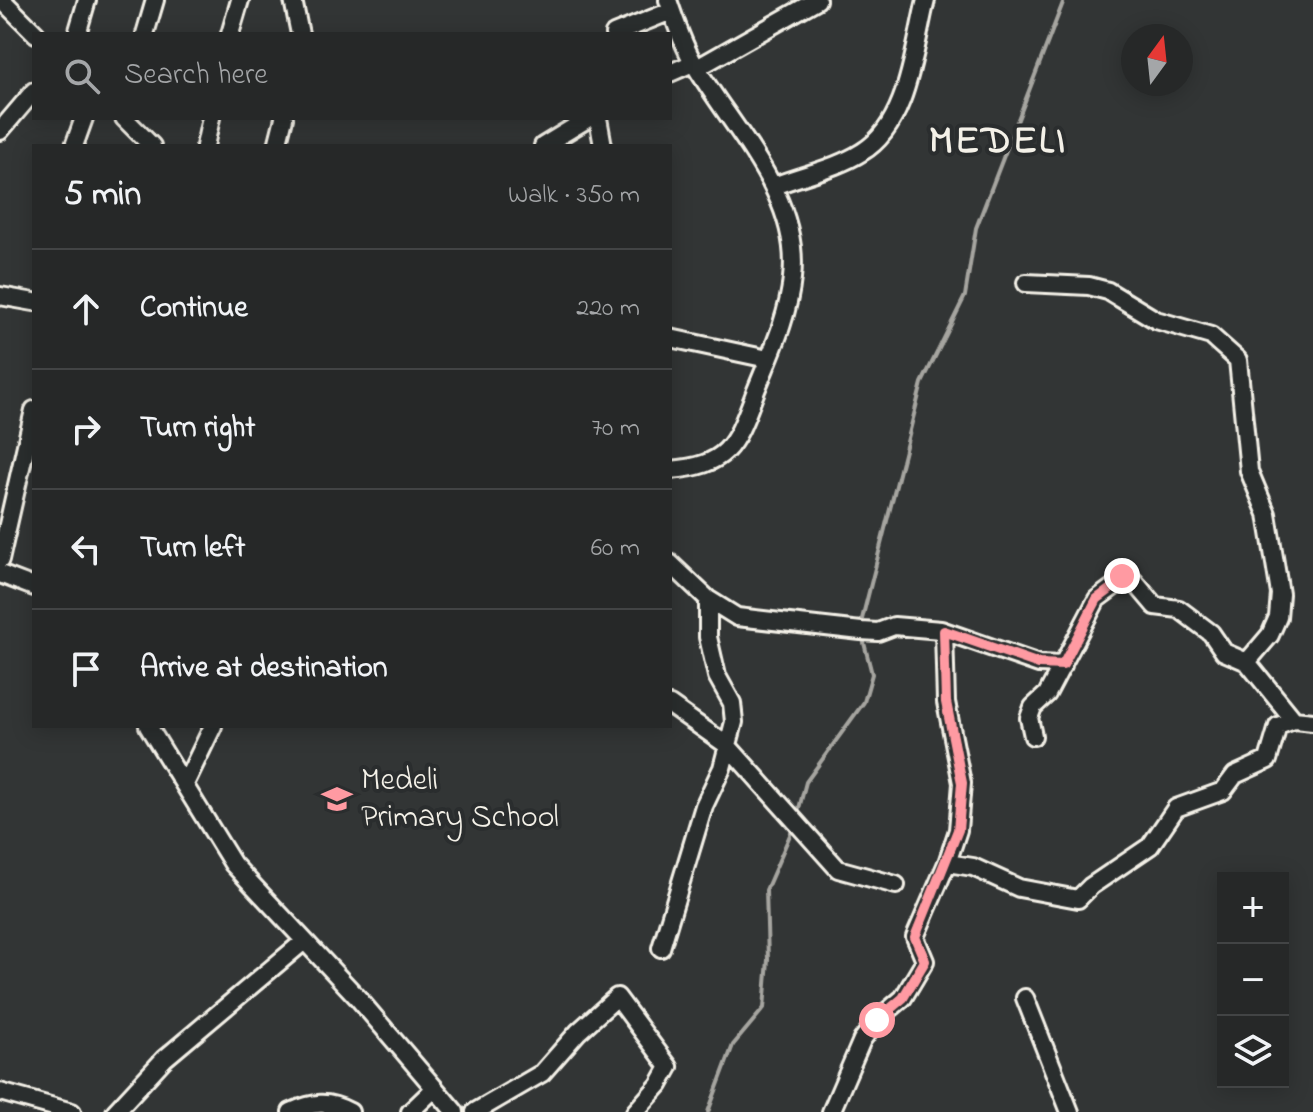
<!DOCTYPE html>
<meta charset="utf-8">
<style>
body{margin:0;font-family:"Indie Flower",sans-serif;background:#323434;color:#f1f3f6}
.controls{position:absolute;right:24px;bottom:24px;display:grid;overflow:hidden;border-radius:0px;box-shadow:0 4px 20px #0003}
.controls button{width:72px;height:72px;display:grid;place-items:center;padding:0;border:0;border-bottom:2px solid #424445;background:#262828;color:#f1f3f6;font:40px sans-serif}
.compass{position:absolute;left:1121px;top:24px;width:72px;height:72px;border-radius:50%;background:#262828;box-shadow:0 4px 20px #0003;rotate:15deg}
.stop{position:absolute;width:24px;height:24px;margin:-18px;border:6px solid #ff9aa2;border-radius:50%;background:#fff}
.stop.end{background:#ff9aa2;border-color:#fff;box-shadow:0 2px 8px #0008}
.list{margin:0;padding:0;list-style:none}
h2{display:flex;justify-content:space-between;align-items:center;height:104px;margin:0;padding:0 32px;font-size:34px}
h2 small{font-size:26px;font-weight:400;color:#a4a6a8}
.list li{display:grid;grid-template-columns:52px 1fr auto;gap:24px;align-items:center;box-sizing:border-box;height:120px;padding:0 32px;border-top:2px solid #424445}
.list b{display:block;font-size:30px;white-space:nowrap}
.list em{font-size:26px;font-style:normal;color:#a4a6a8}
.icon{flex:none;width:44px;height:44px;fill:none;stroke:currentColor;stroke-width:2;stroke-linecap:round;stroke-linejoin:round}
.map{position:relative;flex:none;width:1313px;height:1112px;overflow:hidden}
.search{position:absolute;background:#262828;box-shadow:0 4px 20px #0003;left:32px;top:32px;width:640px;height:88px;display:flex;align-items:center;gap:20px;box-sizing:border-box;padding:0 28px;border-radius:0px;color:#a4a6a8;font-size:30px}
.panel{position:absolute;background:#262828;box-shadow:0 4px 20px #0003;left:32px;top:144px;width:640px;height:584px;border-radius:0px}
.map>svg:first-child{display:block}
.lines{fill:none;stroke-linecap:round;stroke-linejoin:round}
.stream{stroke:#a6a5a0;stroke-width:4}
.minor-casing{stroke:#f4f1e8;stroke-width:22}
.minor{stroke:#2a2d2e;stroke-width:16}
.route{stroke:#ff9aa2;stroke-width:10}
.labels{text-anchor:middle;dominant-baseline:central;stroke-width:8;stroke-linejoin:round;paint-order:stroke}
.poi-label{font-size:32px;fill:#f4f1e8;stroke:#2a2d2e;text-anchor:start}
.district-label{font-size:40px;font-weight:bold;letter-spacing:2px;fill:#f4f1e8;stroke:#2a2d2e}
</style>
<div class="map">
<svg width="1313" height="1112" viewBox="0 0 1313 1112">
<rect width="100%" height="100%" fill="#323535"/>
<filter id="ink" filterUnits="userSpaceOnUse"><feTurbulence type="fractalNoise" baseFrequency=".0125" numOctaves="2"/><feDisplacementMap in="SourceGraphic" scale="16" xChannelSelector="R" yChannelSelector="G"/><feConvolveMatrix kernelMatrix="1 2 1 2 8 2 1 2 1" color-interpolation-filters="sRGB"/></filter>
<g filter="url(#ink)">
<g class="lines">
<path class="stream" d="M 860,627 L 922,383 L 965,296 L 976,228 L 1064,0
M 797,816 L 806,782 L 864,702 L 872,674 L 862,635
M 708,1112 L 733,1045 L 764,1008 L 768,960 L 766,890 L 793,828"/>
<g class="minor-casing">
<path id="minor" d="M 2,0 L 36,34
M 293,0 L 300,34
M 668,0 C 675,21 682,42 693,62 C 730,127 802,196 792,278 C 788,319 770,355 755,393 C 735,445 730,465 670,470
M 77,34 L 87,0
M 145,34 L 155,0
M 230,34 L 240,0
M 614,34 L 671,11
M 697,68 L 817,0
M 670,73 L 693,63
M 124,118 L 152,146
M 598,118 L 603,146
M 0,131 L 34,91
M 74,146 L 84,118
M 205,146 L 211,118
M 277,146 L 284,118
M 543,146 L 589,118
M 774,186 C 802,175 837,168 862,152 C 909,124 914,47 926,0
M 1026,283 L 1089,286 L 1108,291 L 1156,320 L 1211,336 L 1238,360 L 1249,471 L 1267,514 L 1280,594 L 1278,617 L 1270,635 L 1247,662
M 0,296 L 34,302
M 670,338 L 768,359
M 0,560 L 34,410
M 670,563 L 708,599 L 737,617 L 861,631 L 878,632 L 894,626 L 941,630 L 1039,664 L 1063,665
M 0,574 L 34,587
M 944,631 L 946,702 L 962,783 L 958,830 L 947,863
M 670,705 L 728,746 L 838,869 L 896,885
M 148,726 L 233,864 L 358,998 L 455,1112
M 1033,736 L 1029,718 L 1033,707 L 1047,694 L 1097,599 L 1120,582 L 1122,576 L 1133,580 L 1155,606 L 1179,609 L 1211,633 L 1224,652 L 1247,662 L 1294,720
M 185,784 L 213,726
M 661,948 L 704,806 L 722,768 L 734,722 L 732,703 L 717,676 L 708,637 L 708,599
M 1025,998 L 1070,1112
M 0,1092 L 72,1112
M 115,1112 L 164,1059 L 303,942
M 291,1112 C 313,1102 328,1100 350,1112
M 410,1112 L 433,1090
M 475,1112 L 542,1073 L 578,1032 L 617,997 L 669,1067 L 659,1085 L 635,1112
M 831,1112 L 862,1040 L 877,1020 L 903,998 L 925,961 L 915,937 L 947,863 L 973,867 L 1019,888 L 1078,899 L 1091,886 L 1150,846 L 1176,808 L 1223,791 L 1235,775 L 1268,760 L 1278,726 L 1294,720 L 1313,722"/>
</g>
<use href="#minor" class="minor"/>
</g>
</g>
<g class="lines" filter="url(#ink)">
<path class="route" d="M 877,1020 L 903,998 L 925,961 L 915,937 L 958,830 L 962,783 L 946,702 L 944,631 L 1039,664 L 1063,665 L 1097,599 L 1120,582 L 1122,576"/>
</g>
<defs>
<g id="school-bare" transform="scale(2.4)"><path d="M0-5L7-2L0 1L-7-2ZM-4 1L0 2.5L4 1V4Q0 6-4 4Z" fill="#ff9aa2" stroke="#2a2d2e" stroke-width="2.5" paint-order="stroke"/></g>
</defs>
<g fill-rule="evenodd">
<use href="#school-bare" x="337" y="799"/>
</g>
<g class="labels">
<g class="poi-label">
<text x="361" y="781">Medeli<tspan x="361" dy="37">Primary School</tspan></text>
</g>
<g class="district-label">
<text x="998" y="142">MEDELI</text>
</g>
</g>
</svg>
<div class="controls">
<button>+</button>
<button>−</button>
<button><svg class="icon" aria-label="layers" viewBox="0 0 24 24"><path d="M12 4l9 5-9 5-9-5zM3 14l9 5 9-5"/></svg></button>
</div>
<svg class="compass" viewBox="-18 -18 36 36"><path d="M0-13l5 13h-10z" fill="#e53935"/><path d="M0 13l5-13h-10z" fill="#a4a6a8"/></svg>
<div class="stop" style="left:877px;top:1020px"></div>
<div class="stop end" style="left:1122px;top:576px"></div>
<div class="search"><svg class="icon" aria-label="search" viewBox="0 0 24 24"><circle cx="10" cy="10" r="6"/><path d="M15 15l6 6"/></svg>Search here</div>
<section class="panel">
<h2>5 min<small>Walk · 350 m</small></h2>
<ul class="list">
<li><svg class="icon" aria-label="ahead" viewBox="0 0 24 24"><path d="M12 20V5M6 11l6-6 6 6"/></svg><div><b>Continue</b></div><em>220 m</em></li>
<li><svg class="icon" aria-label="right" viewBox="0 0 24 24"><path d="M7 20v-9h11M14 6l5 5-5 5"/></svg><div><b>Turn right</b></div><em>70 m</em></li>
<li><svg class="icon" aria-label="left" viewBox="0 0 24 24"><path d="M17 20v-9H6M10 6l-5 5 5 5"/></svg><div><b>Turn left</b></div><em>60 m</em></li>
<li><svg class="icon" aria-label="arrive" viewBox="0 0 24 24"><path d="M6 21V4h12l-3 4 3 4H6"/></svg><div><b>Arrive at destination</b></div></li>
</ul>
</section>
</div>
